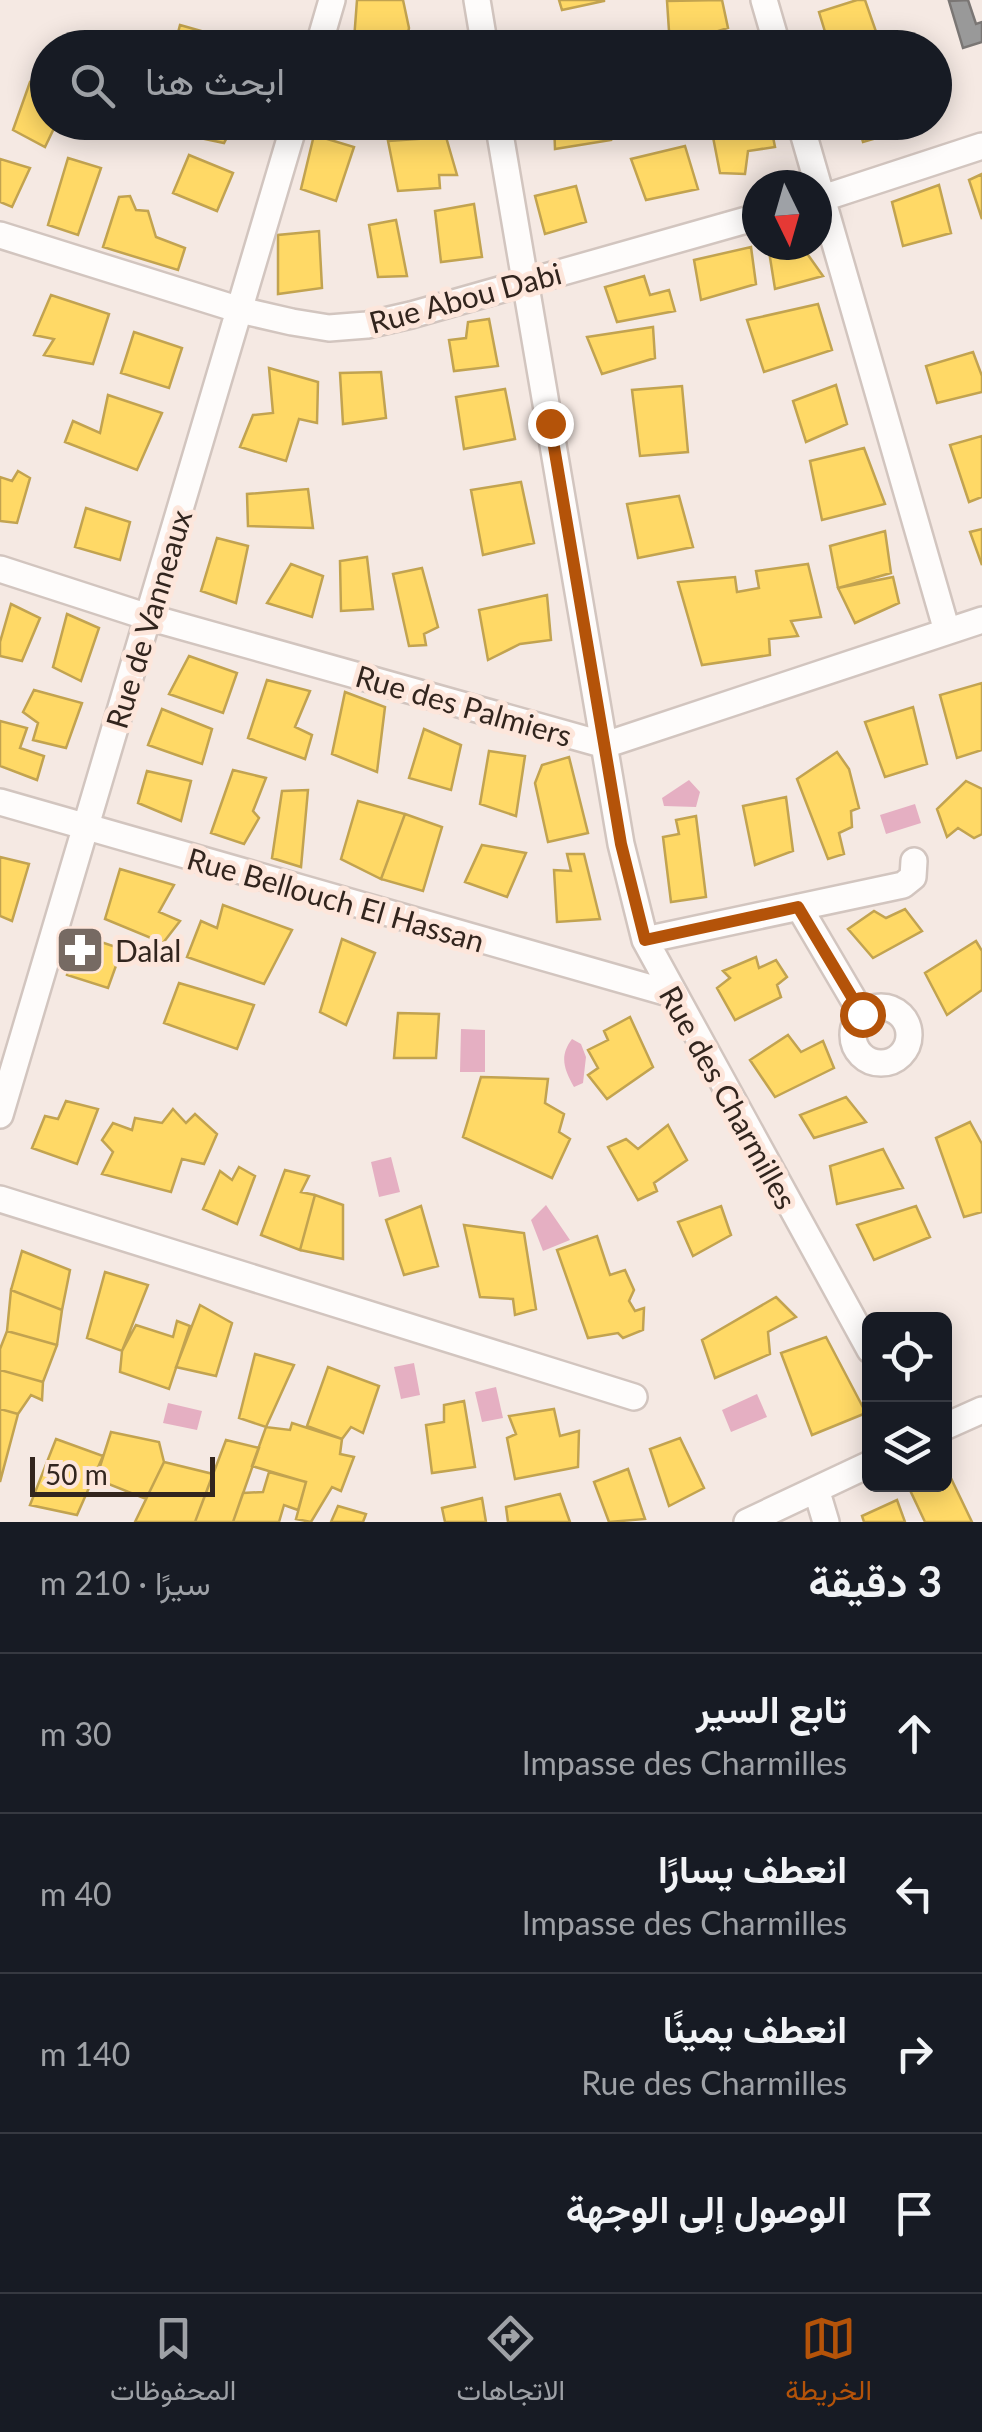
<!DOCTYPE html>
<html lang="ar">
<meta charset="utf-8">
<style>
body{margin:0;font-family:Lato,Vazirmatn,sans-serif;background:#242831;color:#f1f3f6;direction:rtl}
.controls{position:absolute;right:30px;bottom:30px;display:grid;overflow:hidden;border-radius:15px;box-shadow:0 5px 25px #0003}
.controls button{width:90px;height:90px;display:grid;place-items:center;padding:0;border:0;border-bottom:2px solid #363941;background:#171b24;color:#f1f3f6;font:50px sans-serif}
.compass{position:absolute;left:742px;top:170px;width:90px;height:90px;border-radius:50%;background:#171b24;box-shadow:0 5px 25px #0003;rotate:175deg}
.scale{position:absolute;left:30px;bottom:25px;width:185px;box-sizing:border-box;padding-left:10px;border:5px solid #32251e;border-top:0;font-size:28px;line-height:35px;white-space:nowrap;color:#32251e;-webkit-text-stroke:8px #fde6db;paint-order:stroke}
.stop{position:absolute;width:30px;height:30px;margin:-22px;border:8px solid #b45309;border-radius:50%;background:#fff}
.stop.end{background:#b45309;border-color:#fff;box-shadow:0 2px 10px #0008}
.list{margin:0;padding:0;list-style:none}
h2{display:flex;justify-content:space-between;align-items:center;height:130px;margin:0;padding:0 40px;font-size:42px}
h2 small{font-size:32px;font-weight:400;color:#9ea1a6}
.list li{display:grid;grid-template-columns:65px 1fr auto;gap:30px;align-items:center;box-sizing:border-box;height:160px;padding:0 40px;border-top:2px solid #363941}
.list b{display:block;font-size:38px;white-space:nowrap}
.list p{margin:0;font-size:32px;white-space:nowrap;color:#9ea1a6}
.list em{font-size:32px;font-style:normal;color:#9ea1a6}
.icon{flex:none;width:55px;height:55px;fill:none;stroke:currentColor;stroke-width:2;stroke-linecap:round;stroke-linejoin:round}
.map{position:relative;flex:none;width:982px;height:1522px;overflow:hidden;direction:ltr}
.search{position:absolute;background:#171b24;box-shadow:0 5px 25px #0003;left:30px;right:30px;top:30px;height:110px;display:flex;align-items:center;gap:25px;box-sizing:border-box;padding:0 35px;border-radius:55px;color:#9ea1a6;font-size:38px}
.sheet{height:770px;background:#171b24}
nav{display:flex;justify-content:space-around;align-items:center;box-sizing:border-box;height:140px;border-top:2px solid #363941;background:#171b24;font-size:28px;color:#9ea1a6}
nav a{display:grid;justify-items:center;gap:5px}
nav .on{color:#b45309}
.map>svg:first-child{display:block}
.water{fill:#e5afc2}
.homes{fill:#ffd966;stroke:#c2a350;stroke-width:2.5}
.industry{fill:#999;stroke:#7a7674;stroke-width:2.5}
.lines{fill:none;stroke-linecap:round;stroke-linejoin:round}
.minor-casing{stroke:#d2c5bf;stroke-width:30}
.minor{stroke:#fefcfb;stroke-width:25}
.route{stroke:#b45309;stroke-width:12}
.labels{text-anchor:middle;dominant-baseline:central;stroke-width:10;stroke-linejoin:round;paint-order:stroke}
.street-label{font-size:30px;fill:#32251e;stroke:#fde6db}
.poi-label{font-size:30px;fill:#32251e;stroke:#fde6db;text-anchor:start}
</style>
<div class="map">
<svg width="982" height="1522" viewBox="0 0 982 1522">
<rect width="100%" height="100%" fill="#f5e9e3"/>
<path class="water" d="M 689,780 L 700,792 L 696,807 L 664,806 L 662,798 Z
M 915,804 L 921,823 L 886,834 L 880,815 Z
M 461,1029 L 485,1030 L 485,1072 L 460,1072 Z
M 572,1039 L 581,1044 L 586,1057 L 583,1083 L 574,1087 C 564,1069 559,1056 572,1039 Z
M 391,1157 L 400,1192 L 379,1197 L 371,1162 Z
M 546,1205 L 570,1240 L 543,1251 L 531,1220 Z
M 414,1363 L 420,1395 L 401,1399 L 394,1367 Z
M 496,1387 L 503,1418 L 482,1422 L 475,1392 Z
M 757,1394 L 767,1417 L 731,1432 L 722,1410 Z
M 168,1403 L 202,1411 L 197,1430 L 163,1423 Z"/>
<path class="homes" d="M 357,0 L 403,0 L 409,28 L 405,48 L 354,40 Z
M 559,0 L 604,0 L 604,1 L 562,10 Z
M 722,0 L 728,28 L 670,46 L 667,1 Z
M 857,0 L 865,0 L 880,43 L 868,48 L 830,48 L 819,12 Z
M 180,25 L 254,46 L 174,48 Z
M 594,36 L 598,48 L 550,48 L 549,43 Z
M 30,82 L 48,87 L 48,122 L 57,122 L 45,147 L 13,130 Z
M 176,122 L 235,122 L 224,143 L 172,132 Z
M 554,122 L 608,122 L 611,140 L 555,149 Z
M 752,122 L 770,122 L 775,147 L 748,151 L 745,174 L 720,173 L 712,132 Z
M 857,122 L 932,122 L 863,142 Z
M 314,135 L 354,147 L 336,201 L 301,189 Z
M 446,137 L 457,175 L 439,175 L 440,188 L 398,191 L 388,141 Z
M 685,146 L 698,189 L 646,200 L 631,159 Z
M 189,155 L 233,173 L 217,211 L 173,193 Z
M 68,158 L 101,168 L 78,235 L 48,225 Z
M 0,159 L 30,168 L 12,207 L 0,202 Z
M 982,174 L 982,219 L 969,180 Z
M 939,185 L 951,233 L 903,246 L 892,202 Z
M 576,186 L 586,222 L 545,234 L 535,196 Z
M 130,196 L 136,210 L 148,211 L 156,237 L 185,248 L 178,270 L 103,247 L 119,197 Z
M 474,204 L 482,257 L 441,262 L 435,211 Z
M 396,220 L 407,276 L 378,277 L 369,225 Z
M 319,231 L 322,288 L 278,294 L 278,235 Z
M 768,245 L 801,245 L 823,276 L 775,289 Z
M 751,247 L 756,284 L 701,300 L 694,260 Z
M 644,276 L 650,295 L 669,290 L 675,311 L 617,322 L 605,287 Z
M 51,295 L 109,314 L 93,364 L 44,355 L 54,339 L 34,335 Z
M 818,304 L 832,350 L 764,372 L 747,320 Z
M 489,319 L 498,366 L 454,371 L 449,340 L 466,338 L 468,322 Z
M 653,327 L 655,358 L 602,374 L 587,337 Z
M 134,332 L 182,348 L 169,388 L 121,373 Z
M 973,352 L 982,376 L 982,392 L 937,403 L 926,366 Z
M 269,368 L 318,382 L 317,423 L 299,419 L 286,461 L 240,447 L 253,415 L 273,413 Z
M 381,372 L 386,418 L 343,424 L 340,373 Z
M 836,385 L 847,424 L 806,442 L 793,401 Z
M 682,386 L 688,452 L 640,456 L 632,390 Z
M 505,389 L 515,439 L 464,449 L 456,397 Z
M 108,395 L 162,413 L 137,470 L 65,442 L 73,421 L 100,433 Z
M 982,436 L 982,497 L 969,502 L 950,445 Z
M 864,448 L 885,504 L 822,520 L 810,461 Z
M 18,471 L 30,478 L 17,523 L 0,521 L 0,477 L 12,481 Z
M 521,482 L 534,543 L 483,555 L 471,490 Z
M 308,489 L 313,528 L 248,526 L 247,494 Z
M 679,496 L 693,547 L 638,558 L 627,504 Z
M 86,508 L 130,522 L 120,560 L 75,547 Z
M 982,529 L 982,565 L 970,532 Z
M 885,531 L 891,573 L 838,588 L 830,546 Z
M 217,538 L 248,546 L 236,603 L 201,591 Z
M 367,557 L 373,609 L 341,611 L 340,561 Z
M 291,564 L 323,576 L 312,617 L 267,603 Z
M 808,564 L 821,617 L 791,621 L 798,636 L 769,639 L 770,655 L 702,665 L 678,582 L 735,577 L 737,592 L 759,588 L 756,571 Z
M 422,568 L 438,627 L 424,634 L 426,645 L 409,646 L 393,574 Z
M 893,577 L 899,603 L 855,623 L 838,588 Z
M 547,595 L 551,640 L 520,644 L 488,660 L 479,610 Z
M 11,604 L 40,618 L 22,661 L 0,656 L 0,642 Z
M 67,614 L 99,628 L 81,681 L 53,667 Z
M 189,656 L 237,673 L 223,713 L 169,694 Z
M 267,680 L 310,691 L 295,727 L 312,735 L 305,759 L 248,738 Z
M 982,683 L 982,750 L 957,758 L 940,695 Z
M 34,690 L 82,703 L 66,748 L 33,740 L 38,723 L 23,712 Z
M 345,692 L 385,707 L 377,772 L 332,754 Z
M 913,707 L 927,764 L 885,777 L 865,722 Z
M 162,709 L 212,729 L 202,764 L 148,745 Z
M 0,721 L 27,728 L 20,748 L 44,756 L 37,780 L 0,766 Z
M 424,729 L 461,745 L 451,790 L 409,778 Z
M 489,751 L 525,756 L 516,816 L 480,804 Z
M 837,752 L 849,769 L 859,808 L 851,811 L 852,827 L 839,833 L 844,854 L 828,859 L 797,779 Z
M 569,757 L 588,833 L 548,842 L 535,783 L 542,765 Z
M 233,770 L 266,778 L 253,811 L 259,818 L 244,844 L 211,833 Z
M 147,771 L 191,781 L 181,821 L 138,803 Z
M 966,781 L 982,789 L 982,834 L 974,838 L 958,828 L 947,837 L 937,809 Z
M 308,790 L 301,867 L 272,858 L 282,791 Z
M 786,797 L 793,851 L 755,865 L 743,806 Z
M 358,801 L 405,814 L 381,879 L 341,859 Z
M 405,814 L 442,827 L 423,891 L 381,879 Z
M 696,816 L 706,897 L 671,902 L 663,837 L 679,834 L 676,820 Z
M 482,845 L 526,853 L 507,897 L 465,882 Z
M 567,854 L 584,854 L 600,919 L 557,922 L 554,870 L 571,871 Z
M 0,857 L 29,864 L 12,921 L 0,916 Z
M 120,869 L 174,885 L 159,912 L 180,921 L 163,943 L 105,919 Z
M 223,905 L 292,930 L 264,984 L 187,957 L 201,921 L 217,928 Z
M 905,909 L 922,931 L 873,958 L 848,929 L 874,911 L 886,918 Z
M 77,934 L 122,949 L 108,988 L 67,975 Z
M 342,939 L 375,953 L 346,1025 L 320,1012 Z
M 976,941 L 982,951 L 982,990 L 947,1015 L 925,973 Z
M 756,957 L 759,968 L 776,960 L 787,977 L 777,985 L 781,997 L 735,1020 L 717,988 L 730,978 L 723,971 Z
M 179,983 L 254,1005 L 237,1049 L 164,1023 Z
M 398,1013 L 439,1014 L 436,1058 L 394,1058 Z
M 630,1017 L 653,1067 L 607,1099 L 588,1075 L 598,1068 L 588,1050 L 608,1040 L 604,1031 Z
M 788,1035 L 801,1052 L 823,1041 L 834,1068 L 775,1097 L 750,1060 Z
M 481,1077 L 548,1079 L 545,1103 L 564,1114 L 559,1132 L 570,1139 L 552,1178 L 463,1137 Z
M 846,1097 L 866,1122 L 814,1138 L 800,1115 Z
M 66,1101 L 98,1109 L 77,1164 L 32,1148 L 45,1116 L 58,1119 Z
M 173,1109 L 186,1123 L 195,1114 L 217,1134 L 204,1164 L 182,1159 L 171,1192 L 102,1174 L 113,1152 L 102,1140 L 113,1123 L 132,1130 L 135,1118 L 162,1123 Z
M 970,1122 L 982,1144 L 982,1212 L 964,1217 L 936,1138 Z
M 668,1125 L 687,1160 L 654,1183 L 657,1191 L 638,1200 L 608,1147 L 626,1139 L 638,1149 Z
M 883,1149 L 903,1188 L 837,1204 L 830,1166 Z
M 239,1167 L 255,1176 L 237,1224 L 203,1209 L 220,1171 L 232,1180 Z
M 285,1170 L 309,1176 L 301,1192 L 315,1195 L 300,1250 L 261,1235 Z
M 315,1195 L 343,1205 L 343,1259 L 300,1250 Z
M 421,1206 L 438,1266 L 404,1275 L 386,1220 Z
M 721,1206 L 731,1235 L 693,1256 L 678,1222 Z
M 916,1206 L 930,1237 L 874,1260 L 857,1225 Z
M 464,1225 L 524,1233 L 536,1309 L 515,1315 L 513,1299 L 480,1297 Z
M 597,1236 L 610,1275 L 625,1270 L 634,1290 L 629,1301 L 635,1311 L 644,1308 L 643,1330 L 623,1338 L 618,1333 L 588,1338 L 557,1250 Z
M 22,1251 L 70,1270 L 62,1310 L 11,1290 Z
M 105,1272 L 148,1285 L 122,1351 L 87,1338 Z
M 11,1290 L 62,1310 L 57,1345 L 7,1331 Z
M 776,1297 L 796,1317 L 768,1332 L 770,1354 L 715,1378 L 702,1340 Z
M 200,1305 L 232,1323 L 216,1376 L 176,1367 Z
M 177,1321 L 190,1326 L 169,1389 L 120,1372 L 122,1351 L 136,1325 L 173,1337 Z
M 7,1331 L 57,1345 L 43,1382 L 0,1370 L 0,1349 Z
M 826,1337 L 866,1413 L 812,1435 L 781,1353 Z
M 255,1354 L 294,1365 L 266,1427 L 239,1418 Z
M 328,1367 L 379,1386 L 363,1433 L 351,1427 L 342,1439 L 307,1426 Z
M 0,1370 L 43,1382 L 42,1400 L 31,1395 L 18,1414 L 0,1409 Z
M 464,1401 L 475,1467 L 432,1473 L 426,1425 L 444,1422 L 444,1405 Z
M 0,1409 L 18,1414 L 0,1482 Z
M 554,1409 L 560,1436 L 579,1431 L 578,1467 L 515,1479 L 507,1438 L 516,1434 L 509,1416 Z
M 292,1423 L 342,1439 L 340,1454 L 354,1457 L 341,1491 L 332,1487 L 311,1522 L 296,1519 L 306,1482 L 252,1466 L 266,1427 L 290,1430 Z
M 111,1432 L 159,1442 L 164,1462 L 146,1499 L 96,1479 Z
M 680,1438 L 704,1488 L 669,1506 L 650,1449 Z
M 56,1439 L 103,1456 L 77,1515 L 30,1505 Z
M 226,1440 L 259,1448 L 233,1522 L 195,1522 Z
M 164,1462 L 213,1474 L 195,1522 L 135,1522 Z
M 628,1469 L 645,1519 L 609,1522 L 594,1482 Z
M 947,1470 L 972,1522 L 925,1522 L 909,1488 L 917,1484 L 944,1484 Z
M 269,1472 L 306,1482 L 298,1510 L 284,1505 L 279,1522 L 233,1522 L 243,1493 L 263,1492 Z
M 560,1494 L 570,1522 L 508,1522 L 506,1507 Z
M 482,1498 L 486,1522 L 445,1522 L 442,1508 Z
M 897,1500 L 905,1522 L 864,1522 L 862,1516 Z
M 338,1506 L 366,1514 L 363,1522 L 331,1522 Z"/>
<path class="industry" d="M 968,0 L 976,24 L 982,22 L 982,42 L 963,48 L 949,1 Z"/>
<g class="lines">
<g class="minor-casing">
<path id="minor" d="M 477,0 L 485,48
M 764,0 L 778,48
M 318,48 L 332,0
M 498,122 L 621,844 L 645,940 L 870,1350
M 800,122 L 947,631
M 817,200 L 982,146
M 0,235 L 240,310 L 292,322 L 329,328 L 367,325 L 411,315 L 757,217
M 0,569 L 148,617 L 605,745 L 982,620
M 0,802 L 672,994
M 799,907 L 862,1014
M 645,940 L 903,885 L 913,877 L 914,861
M853 1035a28 28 0 1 1 56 0a28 28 0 1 1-56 0Z
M 0,1115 L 295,122
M 0,1199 L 634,1397
M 944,1427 L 982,1410
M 817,1492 L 826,1522
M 747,1522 L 870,1464"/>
</g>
<use href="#minor" class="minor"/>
</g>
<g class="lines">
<path class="route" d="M 550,423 L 621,844 L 645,940 L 798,907 L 862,1014"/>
</g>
<defs>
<g id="pharmacy-square" transform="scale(2.5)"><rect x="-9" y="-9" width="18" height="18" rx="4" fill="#766a63" stroke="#fde6db"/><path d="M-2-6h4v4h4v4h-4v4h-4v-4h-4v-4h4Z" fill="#fff"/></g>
</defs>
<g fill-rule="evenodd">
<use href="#pharmacy-square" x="80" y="950"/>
</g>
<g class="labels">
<g class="street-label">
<text transform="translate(465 297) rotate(-15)">Rue Abou Dabi</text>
<text transform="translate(148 619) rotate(-73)">Rue de Vanneaux</text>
<text transform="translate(464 705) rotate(16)">Rue des Palmiers</text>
<text transform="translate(336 899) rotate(16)">Rue Bellouch El Hassan</text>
<text transform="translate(729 1097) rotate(61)">Rue des Charmilles</text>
</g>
<g class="poi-label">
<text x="115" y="950">Dalal</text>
</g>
</g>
</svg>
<div class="controls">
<button><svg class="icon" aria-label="locate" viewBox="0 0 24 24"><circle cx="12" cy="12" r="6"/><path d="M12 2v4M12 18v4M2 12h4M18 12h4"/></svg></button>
<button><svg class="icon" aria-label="layers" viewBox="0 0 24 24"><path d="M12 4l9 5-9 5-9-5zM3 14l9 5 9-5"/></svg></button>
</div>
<svg class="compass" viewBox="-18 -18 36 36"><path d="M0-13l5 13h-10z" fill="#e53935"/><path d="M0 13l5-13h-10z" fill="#9ea1a6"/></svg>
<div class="scale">50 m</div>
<div class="stop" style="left:862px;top:1014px"></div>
<div class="stop end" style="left:550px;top:423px"></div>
<div class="search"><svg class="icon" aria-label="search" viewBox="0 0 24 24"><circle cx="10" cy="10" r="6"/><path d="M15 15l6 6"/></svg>ابحث هنا</div>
</div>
<section class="sheet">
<h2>3 دقيقة<small>سيرًا · 210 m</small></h2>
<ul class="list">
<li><svg class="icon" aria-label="ahead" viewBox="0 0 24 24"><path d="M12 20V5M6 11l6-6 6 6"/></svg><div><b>تابع السير</b><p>Impasse des Charmilles</p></div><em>30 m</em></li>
<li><svg class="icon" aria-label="left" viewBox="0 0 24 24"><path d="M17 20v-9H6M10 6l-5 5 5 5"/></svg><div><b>انعطف يسارًا</b><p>Impasse des Charmilles</p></div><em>40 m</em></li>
<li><svg class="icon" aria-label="right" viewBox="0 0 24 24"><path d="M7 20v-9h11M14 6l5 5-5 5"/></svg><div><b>انعطف يمينًا</b><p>Rue des Charmilles</p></div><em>140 m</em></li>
<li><svg class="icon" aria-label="arrive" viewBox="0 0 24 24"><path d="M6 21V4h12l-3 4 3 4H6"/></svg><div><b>الوصول إلى الوجهة</b></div></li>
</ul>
</section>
<nav>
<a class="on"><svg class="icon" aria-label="map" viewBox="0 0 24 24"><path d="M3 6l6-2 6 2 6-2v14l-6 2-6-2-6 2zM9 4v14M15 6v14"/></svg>الخريطة</a>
<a><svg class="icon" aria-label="directions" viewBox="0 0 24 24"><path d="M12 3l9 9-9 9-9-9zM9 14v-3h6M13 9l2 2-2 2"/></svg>الاتجاهات</a>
<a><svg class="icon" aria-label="saved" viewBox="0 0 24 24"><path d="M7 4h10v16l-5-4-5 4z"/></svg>المحفوظات</a>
</nav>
